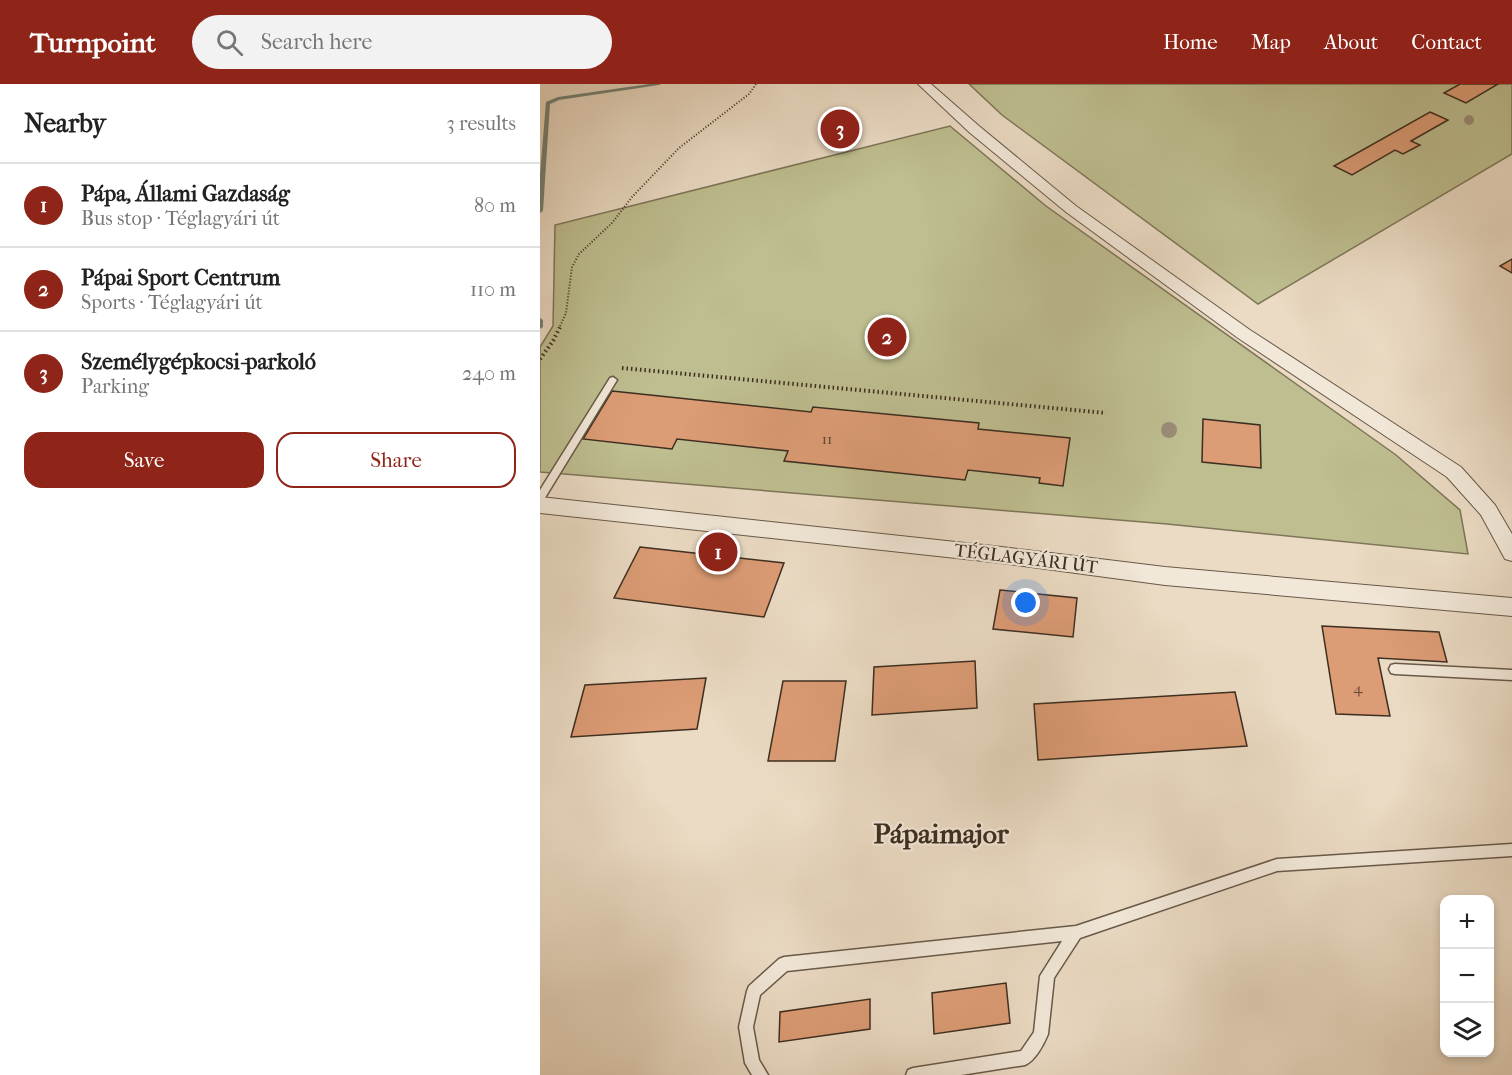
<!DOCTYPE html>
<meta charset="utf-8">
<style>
body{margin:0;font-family:"IM FELL French Canon",serif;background:#f2f2f2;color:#222}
.controls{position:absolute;right:18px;bottom:18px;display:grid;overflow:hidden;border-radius:12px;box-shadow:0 3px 9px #0003}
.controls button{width:54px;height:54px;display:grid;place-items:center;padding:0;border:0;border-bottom:2px solid #e0e0e0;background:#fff;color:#222;font:30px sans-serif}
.you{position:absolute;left:486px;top:519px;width:21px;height:21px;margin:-15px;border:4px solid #fff;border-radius:50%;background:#1a73e8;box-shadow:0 0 0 9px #1a73e833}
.badge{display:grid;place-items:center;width:39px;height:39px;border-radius:50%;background:#8f2418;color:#fff;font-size:20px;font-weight:700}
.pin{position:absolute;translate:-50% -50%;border:3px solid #fff;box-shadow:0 2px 6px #0006}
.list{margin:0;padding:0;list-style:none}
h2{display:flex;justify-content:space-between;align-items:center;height:78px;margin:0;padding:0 24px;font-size:26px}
h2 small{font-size:20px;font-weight:400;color:#767676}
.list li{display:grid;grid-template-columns:39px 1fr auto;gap:18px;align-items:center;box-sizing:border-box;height:84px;padding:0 24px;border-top:2px solid #e0e0e0}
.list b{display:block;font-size:22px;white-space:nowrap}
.list p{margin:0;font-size:20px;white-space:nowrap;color:#767676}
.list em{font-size:20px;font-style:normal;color:#767676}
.actions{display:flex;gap:12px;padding:18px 24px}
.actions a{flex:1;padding:14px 0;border:2px solid #8f2418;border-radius:18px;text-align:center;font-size:21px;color:#8f2418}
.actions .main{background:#8f2418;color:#fff}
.icon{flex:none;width:33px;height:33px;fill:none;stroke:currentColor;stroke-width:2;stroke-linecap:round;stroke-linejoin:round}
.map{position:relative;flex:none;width:972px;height:991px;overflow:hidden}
header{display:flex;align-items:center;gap:36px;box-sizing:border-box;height:84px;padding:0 30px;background:#8f2418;color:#fff}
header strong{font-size:28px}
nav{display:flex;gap:33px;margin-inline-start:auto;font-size:21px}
.search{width:420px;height:54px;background:#f2f2f2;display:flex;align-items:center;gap:15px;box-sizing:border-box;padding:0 21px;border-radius:33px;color:#767676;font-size:22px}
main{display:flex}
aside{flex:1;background:#fff}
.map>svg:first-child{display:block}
.green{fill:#bebe90;stroke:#7e7658;stroke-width:1.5}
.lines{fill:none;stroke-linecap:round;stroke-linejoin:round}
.stream{fill:#748376;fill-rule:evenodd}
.building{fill:#dc9c75;stroke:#3d2e20;stroke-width:1.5}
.lane-casing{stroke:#685949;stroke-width:3}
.street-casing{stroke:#685949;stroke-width:2}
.path-far1{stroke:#3d2e20;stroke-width:2;stroke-dasharray:1 2;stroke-linecap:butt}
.path{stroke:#3d2e20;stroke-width:4;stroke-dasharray:1.5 3;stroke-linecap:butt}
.lane{fill:#f2e8d9;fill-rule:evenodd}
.street{fill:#f2e8d9;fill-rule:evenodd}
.tree{fill:#9a8c76}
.labels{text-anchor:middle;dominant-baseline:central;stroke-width:4.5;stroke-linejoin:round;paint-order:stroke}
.number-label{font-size:15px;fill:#654a35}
.street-label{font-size:18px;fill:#3d2e20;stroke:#f2e8d9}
.near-district-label{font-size:28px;font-weight:bold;fill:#3d2e20;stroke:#f2e8d9}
</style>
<header>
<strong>Turnpoint</strong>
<div class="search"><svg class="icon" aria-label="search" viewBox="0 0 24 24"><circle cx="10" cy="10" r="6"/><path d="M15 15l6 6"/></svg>Search here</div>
<nav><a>Home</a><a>Map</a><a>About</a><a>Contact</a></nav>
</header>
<main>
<aside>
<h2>Nearby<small>3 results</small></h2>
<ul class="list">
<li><span class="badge">1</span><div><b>Pápa, Állami Gazdaság</b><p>Bus stop · Téglagyári út</p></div><em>80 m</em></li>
<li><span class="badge">2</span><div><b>Pápai Sport Centrum</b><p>Sports · Téglagyári út</p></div><em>110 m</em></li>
<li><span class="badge">3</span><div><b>Személygépkocsi-parkoló</b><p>Parking</p></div><em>240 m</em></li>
</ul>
<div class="actions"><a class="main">Save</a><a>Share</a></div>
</aside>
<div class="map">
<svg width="972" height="991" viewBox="0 0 972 991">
<rect width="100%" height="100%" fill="#ebdbc4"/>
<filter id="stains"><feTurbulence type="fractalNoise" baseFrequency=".00333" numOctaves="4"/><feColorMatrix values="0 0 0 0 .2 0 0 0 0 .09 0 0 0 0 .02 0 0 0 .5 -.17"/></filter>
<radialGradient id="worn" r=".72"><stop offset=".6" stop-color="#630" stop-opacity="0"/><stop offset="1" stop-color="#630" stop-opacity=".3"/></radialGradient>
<path class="green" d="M 429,0 L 972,0 L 972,70 L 718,220 L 462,31 Z
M 410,42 L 506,122 L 856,371 L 920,426 L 928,470 L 627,440 L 0,388 L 0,263 L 13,242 L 15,141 Z"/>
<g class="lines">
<path class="stream" d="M 109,0 L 121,0 L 119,1 L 19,16 L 10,20 L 3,127 L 0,129 L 0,90 L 6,18 L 18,13 Z
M 0,234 L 3,236 L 3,243 L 0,245 Z"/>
</g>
<path class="building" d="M 920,0 L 958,0 L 926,19 L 904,9 Z
M 890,28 L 908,36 L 871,57 L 880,61 L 863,70 L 855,66 L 812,91 L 794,82 Z
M 972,175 L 972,189 L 960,182 Z
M 72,307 L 271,328 L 273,323 L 439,339 L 438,345 L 530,354 L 523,402 L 499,399 L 500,394 L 428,386 L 425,396 L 244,377 L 248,367 L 137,355 L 132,365 L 43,355 Z
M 663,335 L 720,341 L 721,384 L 662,378 Z
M 100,463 L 244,479 L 224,533 L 74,514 Z
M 460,506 L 537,514 L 533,553 L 453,545 Z
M 782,542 L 899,548 L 907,578 L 838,574 L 850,632 L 796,630 Z
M 435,577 L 437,624 L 332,631 L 334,583 Z
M 166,594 L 157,645 L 31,653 L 45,601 Z
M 243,597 L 306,597 L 295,677 L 228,677 Z
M 695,608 L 707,662 L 498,676 L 494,620 Z
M 466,899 L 470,939 L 394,950 L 392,909 Z
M 330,915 L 330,945 L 239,958 L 240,928 Z"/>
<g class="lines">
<g class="lane-casing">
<path id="lane" d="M 73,293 L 77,296 L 3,417 L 0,418 L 0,406 L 70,294 Z
M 855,580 L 972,586 L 972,596 L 855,590 L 851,589 L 849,585 L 851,581 Z
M 972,760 L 972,772 L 737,787 L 540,854 L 514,894 L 508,950 C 504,960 495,977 485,981 L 421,991 L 366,991 L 368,986 L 373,984 L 481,967 L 494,948 L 500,892 L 522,857 L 247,887 L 220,911 L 213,943 L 219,976 L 228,991 L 212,991 L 205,979 L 199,943 L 207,907 L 209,902 L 239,875 L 244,873 L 536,842 L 737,775 Z"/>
</g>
<g class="street-casing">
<path id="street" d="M 378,0 L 391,0 L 439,42 L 536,122 L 710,246 L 921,383 L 955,421 L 972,450 L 972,477 L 965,475 L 941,431 L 907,393 L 698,254 L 526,128 L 429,48 Z
M 0,413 L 453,462 L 625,483 L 972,514 L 972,532 L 625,501 L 453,478 L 0,429 Z"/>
</g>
<path class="path-far1" d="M 20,242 L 26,229 L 32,183 L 39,170 L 72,139 L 92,113 L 139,64 L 209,10 L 216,0"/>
<path class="path" d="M 0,275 L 13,257 L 21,241
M 82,284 L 566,329"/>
<use href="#lane" class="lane"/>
<use href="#street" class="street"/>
</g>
<g class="tree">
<circle cx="929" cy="36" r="5"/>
<circle cx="629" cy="346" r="8"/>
</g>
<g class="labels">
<g class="number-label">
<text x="287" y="355">11</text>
<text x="818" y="604">4</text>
</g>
<g class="street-label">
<text transform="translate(486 475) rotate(7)">TÉGLAGYÁRI ÚT</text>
</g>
<g class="near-district-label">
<text x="401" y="749">Pápaimajor</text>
</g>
</g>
<rect width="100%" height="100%" filter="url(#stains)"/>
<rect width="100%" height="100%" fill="url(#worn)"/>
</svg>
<div class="controls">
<button>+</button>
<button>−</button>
<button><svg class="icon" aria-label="layers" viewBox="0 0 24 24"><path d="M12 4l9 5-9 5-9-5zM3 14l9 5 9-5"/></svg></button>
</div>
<div class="you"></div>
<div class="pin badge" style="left:178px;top:468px">1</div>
<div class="pin badge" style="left:347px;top:253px">2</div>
<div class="pin badge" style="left:300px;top:45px">3</div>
</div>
</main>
